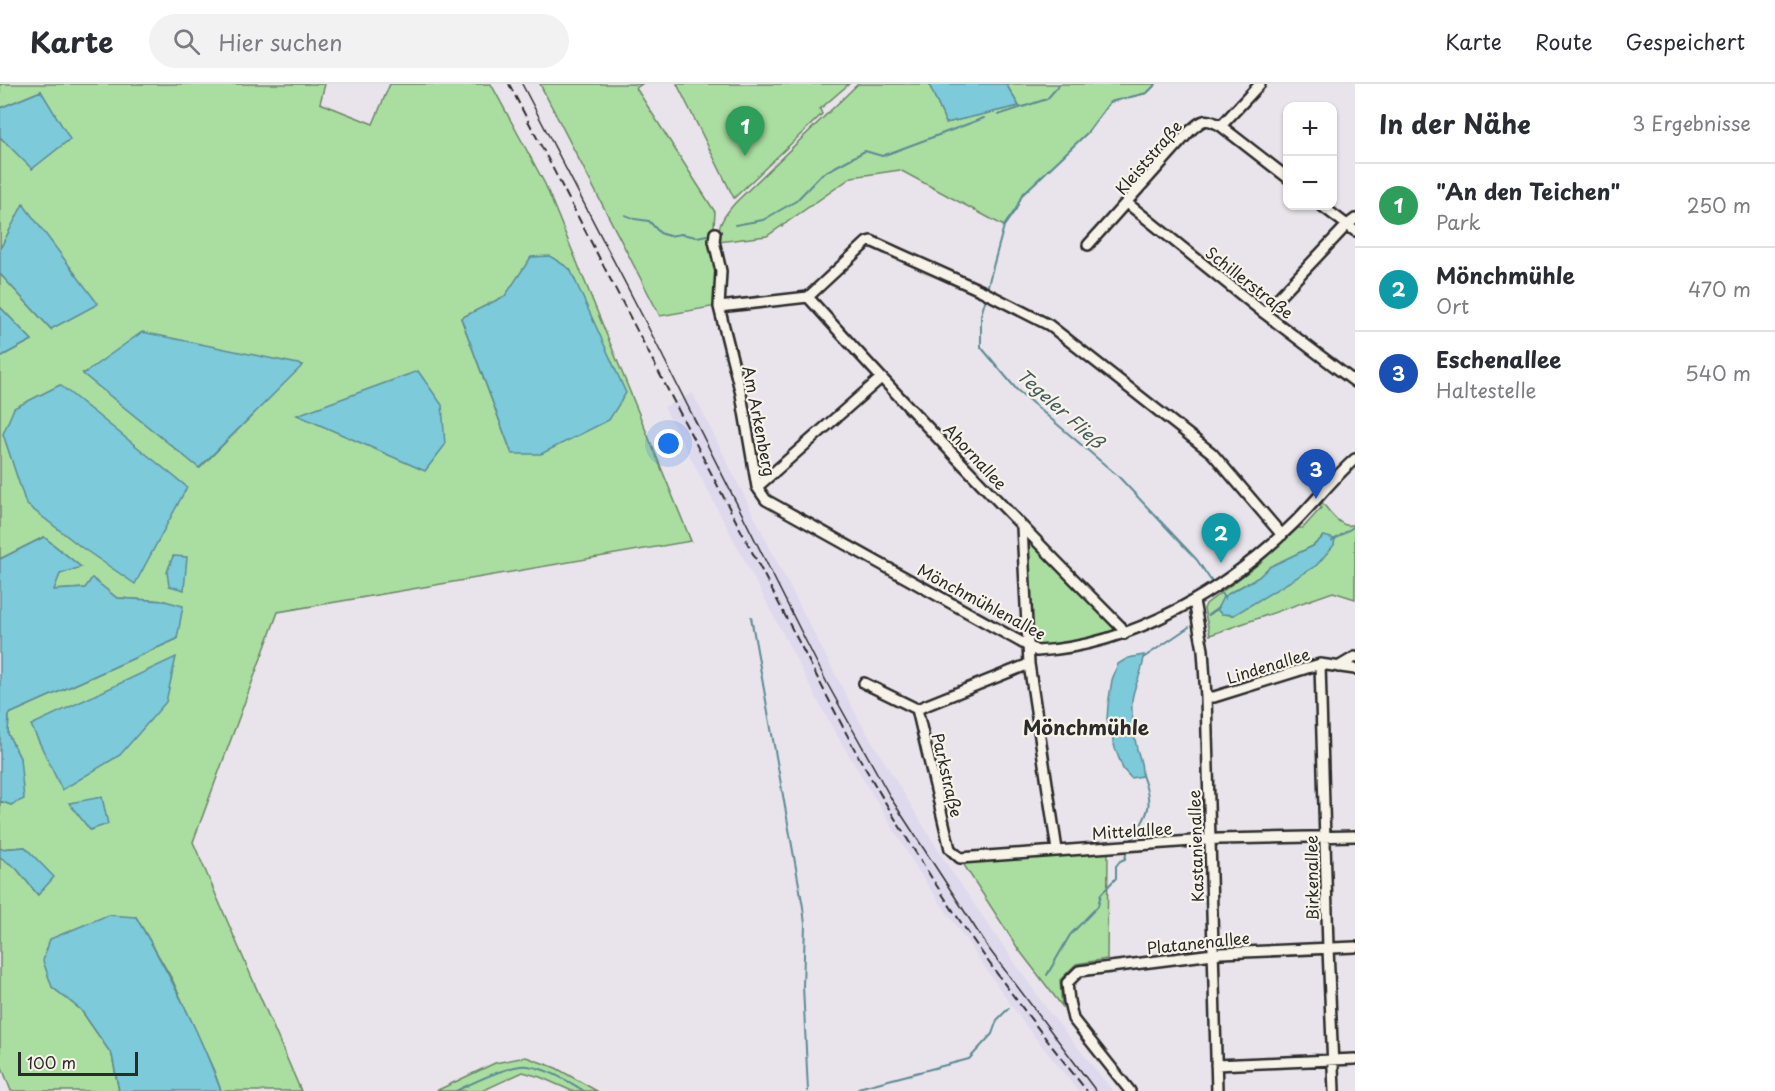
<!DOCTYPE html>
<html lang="de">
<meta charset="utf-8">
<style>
body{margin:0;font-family:"Playpen Sans",sans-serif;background:#f2f2f3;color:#2b2b33}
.controls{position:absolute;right:18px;top:18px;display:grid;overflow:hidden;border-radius:12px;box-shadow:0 2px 4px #0004}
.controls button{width:54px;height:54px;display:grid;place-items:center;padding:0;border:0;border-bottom:2px solid #e1e1e2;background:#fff;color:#2b2b33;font:30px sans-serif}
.scale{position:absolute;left:18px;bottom:15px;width:120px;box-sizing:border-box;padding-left:6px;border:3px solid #2b2b2b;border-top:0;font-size:16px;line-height:21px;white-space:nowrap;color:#2b2b2b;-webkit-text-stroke:4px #f7f3e8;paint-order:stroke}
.you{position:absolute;left:669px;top:360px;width:21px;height:21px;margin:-15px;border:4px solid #fff;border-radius:50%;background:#1a73e8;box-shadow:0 0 0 9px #1a73e833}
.badge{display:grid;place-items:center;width:39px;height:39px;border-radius:50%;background:#b45309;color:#fff;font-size:20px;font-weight:700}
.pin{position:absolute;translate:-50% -50px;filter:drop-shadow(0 2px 3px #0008)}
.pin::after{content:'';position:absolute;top:32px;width:21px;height:18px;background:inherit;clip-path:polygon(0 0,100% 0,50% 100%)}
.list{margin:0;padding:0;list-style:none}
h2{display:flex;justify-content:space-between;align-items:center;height:78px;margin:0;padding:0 24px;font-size:26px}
h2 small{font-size:20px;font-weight:400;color:#7c7c81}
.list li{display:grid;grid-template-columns:39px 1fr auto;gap:18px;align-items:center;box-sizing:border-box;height:84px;padding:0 24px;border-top:2px solid #e1e1e2}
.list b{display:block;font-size:22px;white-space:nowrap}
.list p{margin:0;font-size:20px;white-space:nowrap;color:#7c7c81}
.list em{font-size:20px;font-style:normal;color:#7c7c81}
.icon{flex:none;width:33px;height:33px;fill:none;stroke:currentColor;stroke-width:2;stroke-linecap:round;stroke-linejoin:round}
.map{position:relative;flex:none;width:1355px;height:1007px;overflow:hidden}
header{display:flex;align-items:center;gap:36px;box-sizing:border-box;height:84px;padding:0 30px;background:#fff;border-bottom:2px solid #e1e1e2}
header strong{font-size:28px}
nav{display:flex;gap:33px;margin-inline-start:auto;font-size:21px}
.search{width:420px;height:54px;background:#f2f2f3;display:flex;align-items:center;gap:15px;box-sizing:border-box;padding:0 21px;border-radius:33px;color:#7c7c81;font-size:22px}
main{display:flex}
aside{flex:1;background:#fff}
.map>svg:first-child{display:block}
.built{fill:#dfd9ed}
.green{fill:#aadea0;stroke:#6a8466;stroke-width:1.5;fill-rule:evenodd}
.water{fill:#7ccada;stroke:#5c8a94;stroke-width:1.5}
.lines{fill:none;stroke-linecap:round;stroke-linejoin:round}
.stream{stroke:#5c8a94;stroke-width:2}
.street-casing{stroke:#2b2b2b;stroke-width:14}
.street{stroke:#f7f3e8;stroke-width:9}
.tram{stroke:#2b2b2b;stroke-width:1.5}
.rail{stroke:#2b2b2b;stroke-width:2;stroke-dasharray:9 4.5;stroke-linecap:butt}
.labels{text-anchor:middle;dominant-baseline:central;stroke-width:4.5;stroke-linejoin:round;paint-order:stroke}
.street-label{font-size:16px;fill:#2b2b2b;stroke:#f7f3e8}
.water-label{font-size:18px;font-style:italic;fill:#435b60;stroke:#f7f3e8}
.quarter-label{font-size:20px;font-weight:bold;fill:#2b2b2b;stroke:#f7f3e8}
</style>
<header>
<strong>Karte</strong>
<div class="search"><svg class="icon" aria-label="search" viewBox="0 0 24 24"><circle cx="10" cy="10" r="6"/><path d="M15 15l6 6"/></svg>Hier suchen</div>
<nav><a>Karte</a><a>Route</a><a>Gespeichert</a></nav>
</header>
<main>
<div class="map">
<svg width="1355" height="1007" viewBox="0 0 1355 1007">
<rect width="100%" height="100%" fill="#e9e4eb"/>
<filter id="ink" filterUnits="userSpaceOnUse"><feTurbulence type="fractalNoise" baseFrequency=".0167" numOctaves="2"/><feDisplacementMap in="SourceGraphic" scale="12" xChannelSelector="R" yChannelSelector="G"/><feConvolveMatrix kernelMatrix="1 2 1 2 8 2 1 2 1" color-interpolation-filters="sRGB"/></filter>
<g filter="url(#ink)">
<path class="built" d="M 693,309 L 773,470 L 859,636 L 950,785 L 1049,928 L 1113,1007 L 1078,1007 L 1025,941 L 922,793 L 830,640 L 664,323 Z"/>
<path class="green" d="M 0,0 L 325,0 L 320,19 L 373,40 L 390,0 L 491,0 L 545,100 L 691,457 L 278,528 L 193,758 L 301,1007 L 221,1007 L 214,987 L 172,895 L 136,833 L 52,903 L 81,926 L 112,971 L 119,1007 L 11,1007 L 0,978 L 0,773 L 16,784 L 38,811 L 25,763 L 0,765 L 0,717 L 11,721 L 20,674 L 8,650 L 9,630 L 177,555 L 165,517 L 117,514 L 92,494 L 86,504 L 53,506 L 60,490 L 81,483 L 44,453 L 0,475 L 0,273 L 32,256 L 0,223 L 0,190 L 51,245 L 24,120 L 0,165 L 0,53 L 32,84 L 41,7 L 0,24 ZM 505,212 L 512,370 L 461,234 ZM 302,281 L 200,384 L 83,289 Z
M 540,0 L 642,0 L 636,4 L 715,128 L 713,157 L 717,222 L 660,232 Z
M 677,0 L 849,0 L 820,25 L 822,30 L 734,114 Z
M 858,0 L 929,0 L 946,39 L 1019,22 L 1006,0 L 1156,0 L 1147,9 L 1110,18 L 1087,49 L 1022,111 L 1016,125 L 1004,142 L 900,86 L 852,93 L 767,152 L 718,158 C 716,142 726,129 736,118 Z
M 1320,416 C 1329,426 1341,447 1355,440 L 1355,515 L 1333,508 L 1210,551 L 1204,525 L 1206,520 L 1260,479 L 1298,444 L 1303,444 L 1321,424 ZM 1324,452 L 1234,531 L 1221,530 L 1217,525 L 1224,513 L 1233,507 L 1259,493 L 1269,483 L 1313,462 Z
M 1023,445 L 1123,550 L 1038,567 L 1028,560 Z
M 1108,767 L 1107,875 L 1076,880 L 1060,896 L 1062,922 L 1019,866 L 962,778 Z
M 526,973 L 556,984 L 597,1007 L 572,1007 L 540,993 L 523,988 L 482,1007 L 436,1007 L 495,979 Z"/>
<path class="water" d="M 929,0 L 1006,0 L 1019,22 L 946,39 Z
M 41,7 L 70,55 L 32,85 L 0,53 L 0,24 Z
M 23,120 L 98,220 L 51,245 L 0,190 L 0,165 Z
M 550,172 L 570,185 L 626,309 L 609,336 L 541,370 L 512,370 L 461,234 L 505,212 L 531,173 Z
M 0,223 L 32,256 L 0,273 Z
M 142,248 L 303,281 L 199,384 L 83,290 Z
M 418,287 L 442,321 L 445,361 L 425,387 L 297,331 Z
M 60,301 L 187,403 L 135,500 L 81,463 L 26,420 L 3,350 L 14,324 Z
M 1324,452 L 1335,455 L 1334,461 L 1316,482 L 1234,531 L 1221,530 L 1217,525 L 1223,513 L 1233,507 L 1259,493 L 1269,483 L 1313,462 Z
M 44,453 L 81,483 L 60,490 L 54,506 L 85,504 L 92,494 L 117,514 L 165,517 L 183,522 L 177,555 L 9,630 L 8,650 L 20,674 L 24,715 L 11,721 L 0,717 L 0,475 Z
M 173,472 L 187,473 L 184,506 L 169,502 L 167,488 Z
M 1144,571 C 1144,588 1133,601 1132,617 C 1131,624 1134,653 1136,660 C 1138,673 1143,677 1142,692 L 1131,694 L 1123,685 L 1115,664 L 1107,635 L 1108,621 L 1112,596 L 1118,580 L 1128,574 Z
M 176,573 L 166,618 L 120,671 L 62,706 L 31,641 Z
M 102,713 L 108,740 L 90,746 L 69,719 Z
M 25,763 L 54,793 L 38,811 L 16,784 L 0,773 L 0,765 Z
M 108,831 L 136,833 C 169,889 199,946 221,1007 L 119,1007 L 112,971 L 81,926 L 52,903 L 43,877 L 50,855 Z"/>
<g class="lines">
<path class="stream" d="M 998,31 L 1047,15 L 1060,0
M 625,131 L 635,135 L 649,137 L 660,149 L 669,152 L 681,150 L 697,153 L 707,151
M 735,141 L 763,136 L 796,117 L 822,90 L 865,67 L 882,72 L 984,34
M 987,205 L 1004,142 L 1016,125 L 1022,111 L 1087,49 L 1110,18 L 1147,9 L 1156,0
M 986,214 L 981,231 L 981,263 L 1017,306 L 1118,392 L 1197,476 L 1214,501
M 1332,457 L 1355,442
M 1218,505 L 1225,515
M 1208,531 L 1218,524
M 751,533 L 803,823 L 805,841 L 803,902 L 808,1007
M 1143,574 L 1189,543
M 1132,755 C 1149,728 1154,723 1142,691
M 1047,891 L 1070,851 L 1098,822 L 1101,810 L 1116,794 L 1116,782 L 1120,777 L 1125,775 L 1127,766
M 858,1004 L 969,975 L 992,950 L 997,936 L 1009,924
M 456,1007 C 472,999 511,980 528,982 C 548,985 567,996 584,1007"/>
<g class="street-casing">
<path id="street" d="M 1221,42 L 1288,94
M 1127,119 L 1264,229 L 1355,298
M 1322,122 L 1355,147
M 715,149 L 714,157 L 721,187 L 719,223 L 741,310 L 757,403 L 766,416 L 1037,567 C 1133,562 1229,504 1295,438 C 1316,417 1333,394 1355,375
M 1088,161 L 1190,47 C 1203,35 1206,33 1221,42 L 1260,0
M 808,213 C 909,326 1014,435 1121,543 L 1124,550
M 719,223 L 808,213 L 867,158 L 871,157 L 982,207 L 1049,241 L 1212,369 L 1282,451
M 1264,229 L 1347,141 L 1355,135
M 757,403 L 881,294
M 1022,443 L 1029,580 L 1057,766
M 1194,517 L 1203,566 L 1206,613 L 1217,1007
M 1320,580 L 1328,864 L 1334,1007
M 1338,583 L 1355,573
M 864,599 L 917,625 L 1029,580
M 1206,613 L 1214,613 L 1320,580 L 1355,585
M 917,625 L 950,765 L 960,774 L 1219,755 L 1355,752
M 1216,981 L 1355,975
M 1130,1007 L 1073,935 L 1069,917 L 1067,899 L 1079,887 L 1221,869 L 1355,863"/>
</g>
<use href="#street" class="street"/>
<path class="tram" d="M 522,0 L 646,239 L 828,601 L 892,716 L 989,865 L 1096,1007"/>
<path class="rail" d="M 509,0 L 856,668 C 896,738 938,807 985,873 C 1018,919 1052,963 1087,1007"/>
</g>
</g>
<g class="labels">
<g class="street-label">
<text transform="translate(1148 73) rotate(-49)">Kleiststraße</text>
<text transform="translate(1250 198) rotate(38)">Schillerstraße</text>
<text transform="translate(760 337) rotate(79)">Am Arkenberg</text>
<text transform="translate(976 372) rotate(47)">Ahornallee</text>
<text transform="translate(982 517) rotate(28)">Mönchmühlenallee</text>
<text transform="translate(1268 581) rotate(-17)">Lindenallee</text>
<text transform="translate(948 691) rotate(77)">Parkstraße</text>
<text transform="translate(1132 746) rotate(-4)">Mittelallee</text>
<text transform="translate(1195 762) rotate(-92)">Kastanienallee</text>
<text transform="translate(1311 794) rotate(-91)">Birkenallee</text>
<text transform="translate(1198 858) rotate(-6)">Platanenallee</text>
</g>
<g class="water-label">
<text transform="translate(1061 324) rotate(42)">Tegeler Fließ</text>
</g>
<g class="quarter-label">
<text x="1086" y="643">Mönchmühle</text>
</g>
</g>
</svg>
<div class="controls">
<button>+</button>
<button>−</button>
</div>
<div class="scale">100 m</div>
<div class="you"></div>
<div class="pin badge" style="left:745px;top:72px;background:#2e9e5b">1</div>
<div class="pin badge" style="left:1221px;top:479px;background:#0f9aa8">2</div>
<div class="pin badge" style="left:1316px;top:415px;background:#1a4fb4">3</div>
</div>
<aside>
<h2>In der Nähe<small>3 Ergebnisse</small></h2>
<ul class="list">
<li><span class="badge" style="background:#2e9e5b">1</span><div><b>&quot;An den Teichen&quot;</b><p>Park</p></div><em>250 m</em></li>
<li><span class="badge" style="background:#0f9aa8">2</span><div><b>Mönchmühle</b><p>Ort</p></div><em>470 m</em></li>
<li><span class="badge" style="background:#1a4fb4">3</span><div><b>Eschenallee</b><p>Haltestelle</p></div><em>540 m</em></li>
</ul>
</aside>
</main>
